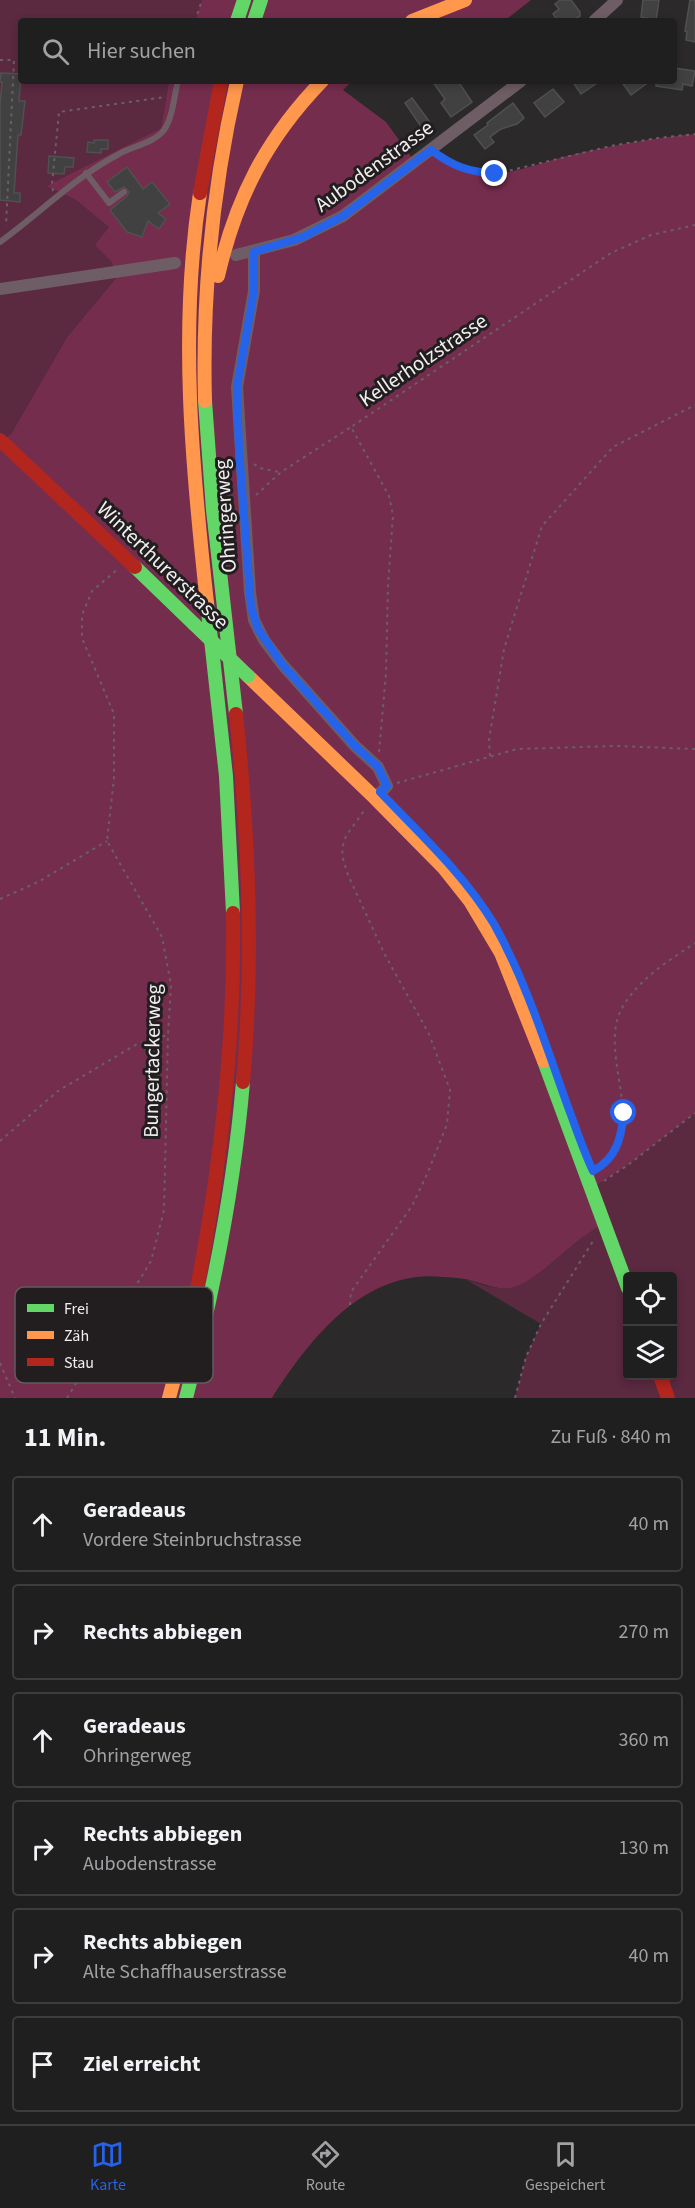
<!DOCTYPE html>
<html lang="de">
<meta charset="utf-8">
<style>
body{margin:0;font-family:"Source Sans 3",sans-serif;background:#282729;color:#f1f3f6}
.controls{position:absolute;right:18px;bottom:18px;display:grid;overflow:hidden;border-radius:6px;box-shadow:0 3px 9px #0003}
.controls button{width:54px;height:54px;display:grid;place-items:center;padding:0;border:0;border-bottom:2px solid #3d3d3e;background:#201f20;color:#f1f3f6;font:30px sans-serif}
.stop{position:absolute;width:18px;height:18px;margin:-14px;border:4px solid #2563eb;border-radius:50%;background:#fff}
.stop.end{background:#2563eb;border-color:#fff;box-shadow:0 2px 6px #0008}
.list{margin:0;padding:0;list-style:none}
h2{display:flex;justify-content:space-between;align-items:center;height:78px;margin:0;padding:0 24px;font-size:26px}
h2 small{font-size:20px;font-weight:400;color:#a2a2a5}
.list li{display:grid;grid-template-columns:39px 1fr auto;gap:18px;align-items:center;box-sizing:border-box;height:96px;margin:0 12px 12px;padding:0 12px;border:2px solid #3d3d3e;border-radius:6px}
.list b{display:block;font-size:22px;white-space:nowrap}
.list p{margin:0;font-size:20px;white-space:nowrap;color:#a2a2a5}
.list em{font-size:20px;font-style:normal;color:#a2a2a5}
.icon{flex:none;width:33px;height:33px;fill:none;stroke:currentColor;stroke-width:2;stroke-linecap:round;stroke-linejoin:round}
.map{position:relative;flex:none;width:695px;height:1398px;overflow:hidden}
.search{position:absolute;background:#201f20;box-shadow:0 3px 9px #0003;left:18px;right:18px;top:18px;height:66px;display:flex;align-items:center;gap:15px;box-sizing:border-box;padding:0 21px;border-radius:6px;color:#a2a2a5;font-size:22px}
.sheet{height:726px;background:#201f20}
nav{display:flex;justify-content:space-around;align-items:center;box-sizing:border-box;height:84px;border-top:2px solid #3d3d3e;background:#201f20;font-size:16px;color:#a2a2a5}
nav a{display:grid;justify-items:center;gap:3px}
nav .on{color:#2563eb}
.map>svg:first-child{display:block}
.green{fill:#5b2940;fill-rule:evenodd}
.forest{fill:#752d4e}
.building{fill:#414142;stroke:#505051;stroke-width:1.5}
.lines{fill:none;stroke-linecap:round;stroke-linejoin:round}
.path{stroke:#6a6064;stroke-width:2;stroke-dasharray:3 4.5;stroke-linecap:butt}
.lane{stroke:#6e5d64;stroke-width:6}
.street{stroke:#6e5d64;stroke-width:12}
.fast{stroke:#63d668;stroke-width:14}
.slow{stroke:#ff974d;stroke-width:14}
.jam{stroke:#b3261e;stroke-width:14}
.fast-bridge{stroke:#63d668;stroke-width:14}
.route{stroke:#2563eb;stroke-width:8}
.labels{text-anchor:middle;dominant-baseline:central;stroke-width:6;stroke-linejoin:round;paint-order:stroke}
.street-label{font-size:21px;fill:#f0eeef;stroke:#221e20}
.key{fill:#221e20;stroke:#605c5e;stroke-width:1.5}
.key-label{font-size:16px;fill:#f0eeef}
</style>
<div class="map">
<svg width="695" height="1398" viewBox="0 0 695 1398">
<rect width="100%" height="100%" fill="#2b292a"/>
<path class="green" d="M 0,0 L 202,0 L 195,21 L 21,21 L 21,81 L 169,81 L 161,128 L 46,186 L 76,200 L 110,227 L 116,278 L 67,337 L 11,434 L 0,441 Z
M 695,1113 L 695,1398 L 515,1398 L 526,1357 L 541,1324 L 465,1279 C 476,1282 489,1288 501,1288 C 539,1288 570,1239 603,1224 L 591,1189 L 628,1165 ZM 628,1276 L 672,1276 L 672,1376 L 628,1376 Z"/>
<path class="forest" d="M 202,0 L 531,0 L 504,21 L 195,21 Z
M 169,81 L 352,81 L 343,90 L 386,122 L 415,162 L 431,150 C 450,164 471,175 495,174 C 514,173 547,161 567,156 C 610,146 651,138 695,134 L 695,1113 L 628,1165 L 591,1189 L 604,1224 C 573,1238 545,1277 514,1287 C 498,1292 481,1282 465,1279 C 458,1278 450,1277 442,1277 C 364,1269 310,1339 272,1398 L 0,1398 L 0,441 L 11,434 L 67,337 L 116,278 L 112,262 L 95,245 L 109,227 L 76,200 L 46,186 L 161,128 Z"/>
<path class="building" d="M 560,0 L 571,0 L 580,12 L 580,16 L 572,21 L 558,21 L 553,14 L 559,9 L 555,4 Z
M 643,0 L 659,0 L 656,20 L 641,17 Z
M 690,0 L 695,0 L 695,42 L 686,40 L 687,32 L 685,31 Z
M 674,68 L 695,71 L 692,86 L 683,84 L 682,90 L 656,86 L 656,81 L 674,81 Z
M 1,73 L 21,74 L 19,101 L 25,101 L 21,135 L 18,135 L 14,193 L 20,193 L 20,202 L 0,200 L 0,105 L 2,82 L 0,82 Z
M 432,81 L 458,81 L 472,102 L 451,117 L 441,103 L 445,99 Z
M 572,81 L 600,81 L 581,94 Z
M 621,81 L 650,81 L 631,95 Z
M 553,89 L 564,102 L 545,117 L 534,103 Z
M 412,98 L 432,125 L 424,131 L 405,103 Z
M 513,103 L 524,118 L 517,124 L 501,129 L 490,137 L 494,142 L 485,149 L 474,135 L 488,125 L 487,123 Z
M 94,140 L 108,140 L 108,149 L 101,149 L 101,153 L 87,152 L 88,142 L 94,143 Z
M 49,156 L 74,158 L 73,167 L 65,167 L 64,174 L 48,173 Z
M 127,167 L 143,189 L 152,182 L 170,204 L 158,213 L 166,219 L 159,229 L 148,221 L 142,237 L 127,232 L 110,210 L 127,196 L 129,192 L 124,187 L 115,192 L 107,182 Z"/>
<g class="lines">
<path class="path" d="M 195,21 L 202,0
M 0,60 L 14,60 L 6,226
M 439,156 L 468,171 L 495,174 L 611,146 L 658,138 L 695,134
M 53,191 L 52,184 L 59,112 L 165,97
M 254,464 L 260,468 L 279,472
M 256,495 L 281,472 L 351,427
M 379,752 L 386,674 L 388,585 L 393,515 L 389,496 L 351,427 L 611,253 L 651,235 L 695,225
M 490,756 L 489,740 L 504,649 L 542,526 L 613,447 L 695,405
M 397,783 L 517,749 L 616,746 L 695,749
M 0,899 L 38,882 L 107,841
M 0,1141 L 58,1091 L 137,1044 L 168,1035
M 596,1169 C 654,1137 597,1056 621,1010 C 637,980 668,961 695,943
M 604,1181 L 628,1165 L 695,1113
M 350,1305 L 351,1292 L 412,1206 L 428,1172 L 447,1124 L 450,1090 L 429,1034 L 385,955 L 348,875 L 343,859 L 342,848 L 346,836 L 366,808
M 0,1363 L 15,1398
M 67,1398 L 151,1261 L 164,1210 L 168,1035 L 171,985 L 162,937 L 107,841 L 114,778 L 114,714 L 82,638 L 82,615 L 92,591 L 118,569
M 515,1398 L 526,1357 L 541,1324 L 595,1238"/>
<path class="lane" d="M 86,173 L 109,203 L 124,192
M 0,242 C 40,213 75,177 119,154 C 133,146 154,143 164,130 C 173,117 174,96 178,81"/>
<path class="street" d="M 594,21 L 617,0
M 254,252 L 254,291 L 237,387 L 250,592 L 254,620 L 264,640 L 282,664 L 355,746 L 378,767 L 387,786 L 375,798
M 236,255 L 294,240 L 343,216 L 521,81
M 0,289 L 175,263"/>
<path class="fast" d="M 237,21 L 244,0
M 254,21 L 261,0
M 205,401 L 213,510 L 236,714
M 135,567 L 194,624
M 207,603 L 226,776 L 233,913
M 544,1061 L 628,1288
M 186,1398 C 213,1294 234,1189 243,1082"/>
<path class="slow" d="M 412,21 L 465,0
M 200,193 C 179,329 192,466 207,603
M 218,276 C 236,198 266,139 322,81
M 205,401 C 202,292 213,186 237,81
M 248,676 L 375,798 L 443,867 L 470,901 L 501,953 L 544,1061
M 169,1398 L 183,1346"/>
<path class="jam" d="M 200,193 L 221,81
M 0,440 L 135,567
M 236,714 C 249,836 254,959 243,1082
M 196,1293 C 221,1167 235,1042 233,913
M 660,1376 L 668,1398"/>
<path class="fast-bridge" d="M 194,624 L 248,676"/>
</g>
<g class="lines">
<path class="route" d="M 495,174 C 467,171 454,167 431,150 L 343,216 L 303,237 L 254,252 L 254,291 L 237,387 L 239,449 L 251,607 L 258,629 L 282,664 L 355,746 L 378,767 L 387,786 L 380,792 C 420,834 464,874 494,924 C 526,981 546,1046 568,1107 C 576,1128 583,1150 593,1171 C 617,1158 621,1138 624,1113"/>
</g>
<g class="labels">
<g class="street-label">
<text transform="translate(374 166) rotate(-36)">Aubodenstrasse</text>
<text transform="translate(423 360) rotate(-34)">Kellerholzstrasse</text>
<text transform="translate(225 516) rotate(-94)">Ohringerweg</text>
<text transform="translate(163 565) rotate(44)">Winterthurerstrasse</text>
<text transform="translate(152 1061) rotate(-89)">Bungertackerweg</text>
</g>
</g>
<rect x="15" y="1287" width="198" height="96" rx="9" class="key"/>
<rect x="27" y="1304" width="27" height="8" fill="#63d668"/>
<rect x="27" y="1331" width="27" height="8" fill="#ff974d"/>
<rect x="27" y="1358" width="27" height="8" fill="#b3261e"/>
<g class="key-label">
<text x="64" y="1314">Frei</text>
<text x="64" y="1341">Zäh</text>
<text x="64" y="1368">Stau</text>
</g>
</svg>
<div class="controls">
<button><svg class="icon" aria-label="locate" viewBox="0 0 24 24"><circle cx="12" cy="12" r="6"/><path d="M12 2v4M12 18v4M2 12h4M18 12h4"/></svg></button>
<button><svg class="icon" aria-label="layers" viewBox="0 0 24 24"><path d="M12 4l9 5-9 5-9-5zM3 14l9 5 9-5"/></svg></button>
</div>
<div class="stop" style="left:624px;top:1113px"></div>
<div class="stop end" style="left:495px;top:174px"></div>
<div class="search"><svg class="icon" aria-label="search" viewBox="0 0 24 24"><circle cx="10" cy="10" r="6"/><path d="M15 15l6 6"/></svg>Hier suchen</div>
</div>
<section class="sheet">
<h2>11 Min.<small>Zu Fuß · 840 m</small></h2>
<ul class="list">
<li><svg class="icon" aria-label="ahead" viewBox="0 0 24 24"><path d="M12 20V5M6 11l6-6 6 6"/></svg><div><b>Geradeaus</b><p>Vordere Steinbruchstrasse</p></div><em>40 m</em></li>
<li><svg class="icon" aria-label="right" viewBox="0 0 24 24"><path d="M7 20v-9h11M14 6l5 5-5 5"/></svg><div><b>Rechts abbiegen</b></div><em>270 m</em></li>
<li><svg class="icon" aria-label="ahead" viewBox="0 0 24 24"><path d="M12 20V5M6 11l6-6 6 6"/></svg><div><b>Geradeaus</b><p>Ohringerweg</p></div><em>360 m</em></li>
<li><svg class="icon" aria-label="right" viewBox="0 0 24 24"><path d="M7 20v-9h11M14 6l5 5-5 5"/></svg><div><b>Rechts abbiegen</b><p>Aubodenstrasse</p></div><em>130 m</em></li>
<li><svg class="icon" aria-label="right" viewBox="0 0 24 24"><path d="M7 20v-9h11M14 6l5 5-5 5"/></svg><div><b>Rechts abbiegen</b><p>Alte Schaffhauserstrasse</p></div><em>40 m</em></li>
<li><svg class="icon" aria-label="arrive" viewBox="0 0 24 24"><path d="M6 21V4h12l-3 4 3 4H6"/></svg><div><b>Ziel erreicht</b></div></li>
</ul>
</section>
<nav>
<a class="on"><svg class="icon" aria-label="map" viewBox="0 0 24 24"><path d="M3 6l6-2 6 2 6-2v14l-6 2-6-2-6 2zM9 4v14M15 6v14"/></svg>Karte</a>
<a><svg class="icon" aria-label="directions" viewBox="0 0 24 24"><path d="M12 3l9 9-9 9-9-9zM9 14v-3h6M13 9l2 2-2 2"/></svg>Route</a>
<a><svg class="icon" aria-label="saved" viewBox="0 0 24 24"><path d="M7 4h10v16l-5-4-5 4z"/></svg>Gespeichert</a>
</nav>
